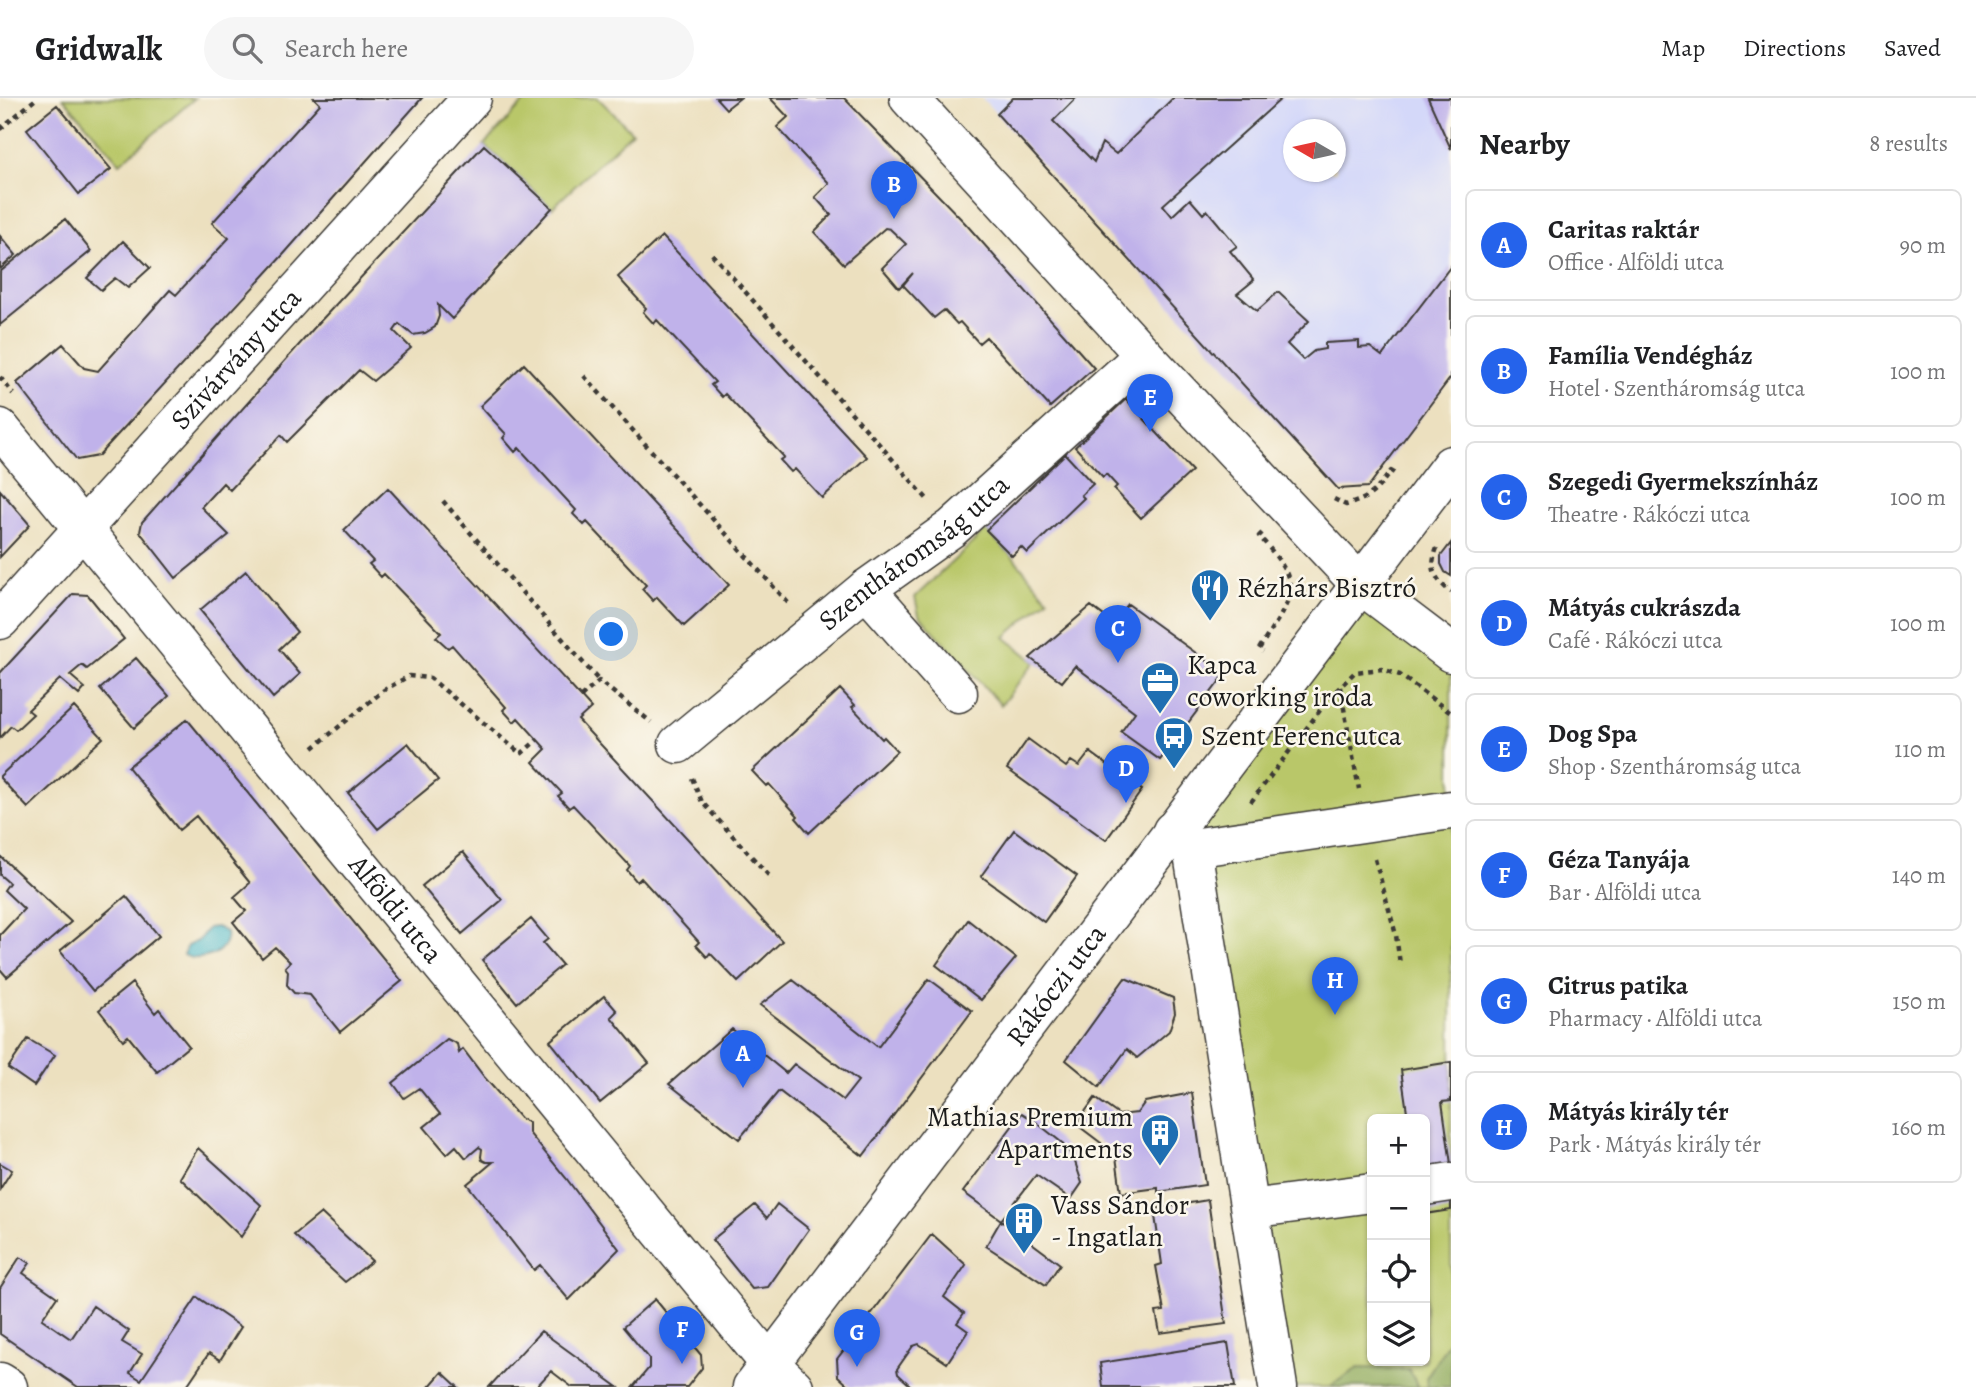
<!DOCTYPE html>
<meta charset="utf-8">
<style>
body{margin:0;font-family:Alegreya,serif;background:#f6f6f6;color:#202124}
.controls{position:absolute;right:21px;bottom:21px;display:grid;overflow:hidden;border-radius:10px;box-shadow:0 2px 5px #0004}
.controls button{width:63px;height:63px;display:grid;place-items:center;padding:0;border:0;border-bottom:2px solid #e0e0e0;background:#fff;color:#202124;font:35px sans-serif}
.compass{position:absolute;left:1283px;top:21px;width:63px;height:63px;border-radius:50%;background:#fff;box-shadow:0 2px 5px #0004;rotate:279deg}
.you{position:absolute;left:612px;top:537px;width:24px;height:24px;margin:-18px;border:5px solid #fff;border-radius:50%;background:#1a73e8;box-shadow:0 0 0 10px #1a73e833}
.badge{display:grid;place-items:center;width:46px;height:46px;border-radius:50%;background:#2563eb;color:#fff;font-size:23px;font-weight:700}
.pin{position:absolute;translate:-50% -58px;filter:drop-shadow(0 2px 4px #0008)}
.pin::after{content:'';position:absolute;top:37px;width:24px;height:21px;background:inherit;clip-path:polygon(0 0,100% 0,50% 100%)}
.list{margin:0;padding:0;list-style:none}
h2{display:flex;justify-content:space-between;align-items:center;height:91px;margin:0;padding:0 28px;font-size:30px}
h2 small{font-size:23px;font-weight:400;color:#757577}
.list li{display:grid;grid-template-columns:46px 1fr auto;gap:21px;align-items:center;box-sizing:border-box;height:112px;margin:0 14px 14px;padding:0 14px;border:2px solid #e0e0e0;border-radius:10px}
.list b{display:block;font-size:26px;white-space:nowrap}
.list p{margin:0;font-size:23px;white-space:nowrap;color:#757577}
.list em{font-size:23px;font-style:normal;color:#757577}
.icon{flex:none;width:38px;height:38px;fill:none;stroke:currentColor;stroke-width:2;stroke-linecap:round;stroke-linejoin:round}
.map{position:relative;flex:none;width:1451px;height:1289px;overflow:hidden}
header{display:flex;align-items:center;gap:42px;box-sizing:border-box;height:98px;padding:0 35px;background:#fff;border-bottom:2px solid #e0e0e0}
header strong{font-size:33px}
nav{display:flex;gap:38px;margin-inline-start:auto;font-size:24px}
.search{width:490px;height:63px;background:#f6f6f6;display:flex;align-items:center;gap:18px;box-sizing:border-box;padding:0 24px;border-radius:38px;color:#757577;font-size:26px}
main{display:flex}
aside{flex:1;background:#fff}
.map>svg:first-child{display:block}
.built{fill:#d4d8f9;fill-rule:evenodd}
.green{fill:#b9c769;stroke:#6a7242;stroke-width:2;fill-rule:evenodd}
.forest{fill:#92ac5d;stroke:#57643c;stroke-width:2}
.water{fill:#4cb8c8;stroke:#346a72;stroke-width:2}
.building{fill:#c0b2ea}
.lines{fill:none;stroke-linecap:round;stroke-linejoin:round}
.minor-casing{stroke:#3b3934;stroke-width:41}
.path{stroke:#3b3934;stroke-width:4.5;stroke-dasharray:5 5;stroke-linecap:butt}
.minor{stroke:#fff;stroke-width:38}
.labels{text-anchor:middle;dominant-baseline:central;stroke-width:5;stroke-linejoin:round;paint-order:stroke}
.street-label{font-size:28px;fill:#1c1c1c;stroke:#fbf7ec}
.poi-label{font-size:28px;fill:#1c1c1c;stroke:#fbf7ec;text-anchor:start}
</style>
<header>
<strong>Gridwalk</strong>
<div class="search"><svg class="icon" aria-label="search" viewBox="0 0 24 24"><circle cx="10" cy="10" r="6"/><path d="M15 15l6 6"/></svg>Search here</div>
<nav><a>Map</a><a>Directions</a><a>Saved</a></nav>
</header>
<main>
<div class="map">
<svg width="1451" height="1289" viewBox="0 0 1451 1289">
<rect width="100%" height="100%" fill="#fbf7ec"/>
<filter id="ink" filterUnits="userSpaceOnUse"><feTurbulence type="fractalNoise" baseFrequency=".0143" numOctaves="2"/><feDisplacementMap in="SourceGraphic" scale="14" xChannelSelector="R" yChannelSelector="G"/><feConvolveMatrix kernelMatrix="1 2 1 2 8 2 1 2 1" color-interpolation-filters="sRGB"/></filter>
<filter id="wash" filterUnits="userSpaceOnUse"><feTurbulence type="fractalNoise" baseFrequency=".00686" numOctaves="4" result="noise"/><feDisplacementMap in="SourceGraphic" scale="28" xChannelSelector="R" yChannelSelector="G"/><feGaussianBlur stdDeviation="1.57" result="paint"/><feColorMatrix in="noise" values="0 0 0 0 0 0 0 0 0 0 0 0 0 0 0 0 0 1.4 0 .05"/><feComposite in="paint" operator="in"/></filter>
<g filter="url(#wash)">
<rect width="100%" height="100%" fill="#ece0bf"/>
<path class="built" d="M 982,0 L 1451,0 L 1451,279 L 1368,389 L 1338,391 ZM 1294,32 L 1336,32 L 1336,74 L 1294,74 Z"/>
<path class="green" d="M 63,0 L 195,0 L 120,65 Z
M 528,0 L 598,0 L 632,34 L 552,110 L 484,47 Z
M 986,432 L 1012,458 L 1048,501 L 1005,539 L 1035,564 L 1001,607 L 919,517 L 915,499 Z
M 1360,486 L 1451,555 L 1451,1289 L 1278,1289 L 1172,733 ZM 1372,1021 L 1425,1021 L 1425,1263 L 1372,1263 Z"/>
<path class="forest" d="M 1451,1226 L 1451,1289 L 1428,1289 L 1426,1280 L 1449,1243 Z
M 1358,1270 L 1409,1271 L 1418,1289 L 1331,1289 L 1332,1287 Z"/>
<path class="water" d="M 216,829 L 226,834 C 230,855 200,866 184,857 L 187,848 L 198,843 L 208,830 Z"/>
<g id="blocks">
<path class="building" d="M 314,0 L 422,0 L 283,157 L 98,358 L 77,362 L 17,285 L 63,246 L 84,270 L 98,273 L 170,192 L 176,197 L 229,140 L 212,125 L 320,6 Z
M 716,0 L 740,0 L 726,11 Z
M 770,0 L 844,0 L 965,125 L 1094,270 L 1050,309 L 986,239 L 979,245 L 960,224 L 957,226 L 944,212 L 934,220 L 903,187 L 913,175 L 899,190 L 882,170 L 906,146 L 890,131 L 885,130 L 844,166 L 814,134 L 831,117 L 815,99 L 829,85 L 777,29 L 788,19 Z
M 1013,0 L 1076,0 L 1053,23 L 1094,64 L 1102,45 L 1116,56 L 1173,0 L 1282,0 L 1163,107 L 1172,118 L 1190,101 L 1203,116 L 1207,112 L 1237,148 L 1230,153 L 1254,182 L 1237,196 L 1257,213 L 1278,194 L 1309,223 L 1287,246 L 1303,262 L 1314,253 L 1325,251 L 1325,245 L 1359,243 L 1359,250 L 1370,249 L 1382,258 L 1451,168 L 1451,279 L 1368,389 L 1338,391 L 997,16 Z
M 1428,0 L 1451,0 L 1451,51 Z
M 57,7 L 111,71 L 79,96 L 27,31 Z
M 484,47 L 552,110 L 452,221 L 438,207 L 439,218 L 435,229 L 425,235 L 413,237 L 399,226 L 394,233 L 411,250 L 373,283 L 359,272 L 287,344 L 281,337 L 230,392 L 223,385 L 201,409 L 229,437 L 176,480 L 140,434 L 142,424 L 314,230 Z
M 65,121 L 91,153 L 0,227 L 0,174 Z
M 0,138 L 16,157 L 0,171 Z
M 662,138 L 867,359 L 822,400 L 795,371 L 791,374 L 780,362 L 784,359 L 725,296 L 722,299 L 711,287 L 715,284 L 657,222 L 654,226 L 643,214 L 646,210 L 618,179 Z
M 123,143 L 150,170 L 128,190 L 115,180 L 101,192 L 87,180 Z
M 524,266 L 729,487 L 684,528 L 657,499 L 653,503 L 642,491 L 646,487 L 587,424 L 584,427 L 573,416 L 576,412 L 519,350 L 515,354 L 503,340 L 506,336 L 480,308 Z
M 1126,301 L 1192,373 L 1141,420 L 1114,391 L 1117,388 L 1106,376 L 1103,379 L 1075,349 Z
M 1065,356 L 1093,386 L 1081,397 L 1084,400 L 1027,455 L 1021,449 L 1012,458 L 986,432 Z
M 388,390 L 591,610 L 578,622 L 782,843 L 738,884 L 710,855 L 707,859 L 696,847 L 699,844 L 641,780 L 637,784 L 627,772 L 630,768 L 573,707 L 569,710 L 558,698 L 562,695 L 533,664 L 546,651 L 518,620 L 514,624 L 503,612 L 506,609 L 452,547 L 448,550 L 436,539 L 441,535 L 384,476 L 381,479 L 369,466 L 373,463 L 344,432 Z
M 0,392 L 30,427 L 0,459 Z
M 1451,445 L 1451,478 L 1445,474 L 1441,466 L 1441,458 Z
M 246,473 L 297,534 L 279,551 L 300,576 L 273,600 L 200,512 Z
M 73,496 L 88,497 L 124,541 L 87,571 L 82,567 L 70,577 L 85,590 L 79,597 L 60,581 L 28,612 L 33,616 L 16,632 L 11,628 L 0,640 L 0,575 Z
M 1128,506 L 1225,576 L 1160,662 L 1121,634 L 1135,614 L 1075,568 L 1062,584 L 1030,560 L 1091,508 L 1113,525 Z
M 136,560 L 169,598 L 134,630 L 100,591 Z
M 840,591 L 855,607 L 852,609 L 882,641 L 884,639 L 897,653 L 809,735 L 796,720 L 798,718 L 769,686 L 766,688 L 752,673 Z
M 74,609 L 103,640 L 28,710 L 0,680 L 0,678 Z
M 187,621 L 402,883 L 340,934 L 310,897 L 294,895 L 287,887 L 288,873 L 285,869 L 290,864 L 275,849 L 262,860 L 233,824 L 246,813 L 234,799 L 250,785 L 196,718 L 179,732 L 128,669 Z
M 1028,641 L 1066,669 L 1071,663 L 1079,668 L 1090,654 L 1142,692 L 1106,742 L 1007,671 Z
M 408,645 L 438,682 L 378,731 L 348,695 Z
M 1014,732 L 1077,778 L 1044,824 L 981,778 Z
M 463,754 L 502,802 L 462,836 L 422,788 Z
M 0,758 L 71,824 L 7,879 L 0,871 L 0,837 L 24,811 L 4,792 L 9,785 L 0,777 Z
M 126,798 L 159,838 L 93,893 L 60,853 Z
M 531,821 L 548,841 L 543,845 L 562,867 L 517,905 L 482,862 Z
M 968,822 L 1016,860 L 981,902 L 936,867 Z
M 1125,880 L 1173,900 L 1175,915 L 1169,933 L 1137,960 L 1127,951 L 1099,989 L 1066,962 Z
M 929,881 L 972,913 L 863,1058 L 779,993 L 739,1041 L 669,986 L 732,931 L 786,975 L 794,966 L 843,1002 L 858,983 L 760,907 L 793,882 L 878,949 Z
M 132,885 L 155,915 L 159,911 L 189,948 L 157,974 L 128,938 L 123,942 L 99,912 Z
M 604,898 L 617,913 L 611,919 L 649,965 L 600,1005 L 550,943 Z
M 28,941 L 55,957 L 34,988 L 8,970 Z
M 447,941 L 457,946 L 459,955 L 463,951 L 485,980 L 520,1020 L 529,1025 L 529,1035 L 566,1080 L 619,1151 L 569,1202 L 540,1167 L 534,1172 L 467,1086 L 493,1064 L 486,1064 L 482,1062 L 481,1059 L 482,1051 L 479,1049 L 466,1060 L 456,1048 L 447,1056 L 424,1029 L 440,1016 L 419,990 L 404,1000 L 393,985 Z
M 1451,964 L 1451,1003 L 1442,1004 L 1451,1066 L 1425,1077 L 1425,1021 L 1408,1021 L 1401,972 Z
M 1192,995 L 1205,1087 L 1158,1094 L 1158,1090 L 1121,1095 L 1115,1051 L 1109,1051 L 1076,1026 L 1095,1000 L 1119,1017 L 1137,1015 L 1145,1004 Z
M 1022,1015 L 1036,1024 L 1061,1044 L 1074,1061 L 1082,1085 L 1071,1101 L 1036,1077 L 1001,1122 L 1060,1166 L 1046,1187 L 986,1148 L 1001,1122 L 963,1094 Z
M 198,1050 L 261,1107 L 241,1139 L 180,1080 Z
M 0,1065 L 12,1072 L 0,1091 Z
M 1451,1093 L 1451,1112 L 1425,1116 L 1425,1096 Z
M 1208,1102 L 1226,1226 L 1160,1235 L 1156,1214 L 1164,1213 L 1156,1168 L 1162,1166 L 1154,1111 Z
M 777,1106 L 809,1131 L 768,1189 L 752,1191 L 712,1142 L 755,1107 L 767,1120 Z
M 321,1115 L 372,1163 L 345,1184 L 294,1137 Z
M 932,1136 L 966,1167 L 944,1199 L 964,1215 L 957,1225 L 968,1233 L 947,1265 L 919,1246 L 913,1248 L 897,1271 L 898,1276 L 912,1289 L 850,1289 L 838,1278 L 837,1261 Z
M 20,1159 L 30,1165 L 23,1175 L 57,1199 L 42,1221 L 71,1241 L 93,1208 L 129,1233 L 122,1244 L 142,1256 L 130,1275 L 141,1282 L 197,1199 L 241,1229 L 220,1262 L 209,1255 L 186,1289 L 78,1289 L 0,1236 L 0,1190 Z
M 655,1201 L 701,1257 L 702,1270 L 687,1289 L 633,1289 L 649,1270 L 649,1260 L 623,1229 Z
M 541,1233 L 618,1289 L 572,1289 L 551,1273 L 536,1289 L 489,1289 Z
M 1228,1245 L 1235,1289 L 1103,1289 L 1100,1265 Z
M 442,1274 L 458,1289 L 429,1289 Z"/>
</g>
</g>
<g filter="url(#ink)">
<use href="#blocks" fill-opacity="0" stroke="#3b3934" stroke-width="2"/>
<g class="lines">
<g class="minor-casing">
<g id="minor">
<path d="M 909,0 L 1144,257 L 1360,486 L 1451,555"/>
<path id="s1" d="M 0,330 L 769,1265 L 794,1289"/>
<path d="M 866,491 L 958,595"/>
<path id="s2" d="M 0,522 L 472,0"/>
<path id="s3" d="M 678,646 L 866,491 L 952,430 L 1144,257"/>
<path d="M 1172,733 L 1192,750 L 1278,1289"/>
<path d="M 1192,750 L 1451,712"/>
<path d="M 1425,1088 L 1451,1084"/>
<path d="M 1250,1111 L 1372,1095"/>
<path d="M 0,1284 L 8,1289"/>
<path id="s4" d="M 752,1289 L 1451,367"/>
</g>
</g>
<path class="path" d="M 0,31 L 37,0
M 712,156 L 929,403
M 584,278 L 790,507
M 0,279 L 13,296
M 1334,401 L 1346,407 C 1371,400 1376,393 1391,373 L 1397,377
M 443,403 L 599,583
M 1262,435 L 1259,438 C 1307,491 1293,497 1259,551 L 1263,554
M 1437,450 C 1429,470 1434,481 1451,494
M 1340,589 L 1359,691
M 581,599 L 599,583 L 651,624
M 313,650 L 384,592 L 409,578 L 430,580 L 521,656 L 537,642
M 692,680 L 702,704 L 772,781
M 1251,704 L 1330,599 L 1355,574 L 1382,571 L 1400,577 L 1451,615
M 1375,761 L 1396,837 L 1400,866"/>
<use href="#minor" class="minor"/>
</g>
</g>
<defs>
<g id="restaurant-pin" transform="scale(2.0125)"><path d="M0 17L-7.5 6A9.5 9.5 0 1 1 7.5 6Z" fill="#1f6fb2" stroke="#fbf7ec"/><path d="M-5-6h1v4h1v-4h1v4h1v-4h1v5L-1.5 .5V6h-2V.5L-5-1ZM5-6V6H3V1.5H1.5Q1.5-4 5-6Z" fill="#fff"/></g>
<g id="office-pin" transform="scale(2.0125)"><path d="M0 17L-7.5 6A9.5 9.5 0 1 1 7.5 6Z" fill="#1f6fb2" stroke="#fbf7ec"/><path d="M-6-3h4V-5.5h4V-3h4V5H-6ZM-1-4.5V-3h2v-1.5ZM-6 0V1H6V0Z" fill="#fff"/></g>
<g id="bus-pin" transform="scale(2.0125)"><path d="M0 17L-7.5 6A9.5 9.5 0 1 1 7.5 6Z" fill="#1f6fb2" stroke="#fbf7ec"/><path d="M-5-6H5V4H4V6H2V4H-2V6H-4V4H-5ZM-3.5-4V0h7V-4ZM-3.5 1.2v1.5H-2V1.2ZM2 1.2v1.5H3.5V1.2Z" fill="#fff"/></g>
<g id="building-pin" transform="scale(2.0125)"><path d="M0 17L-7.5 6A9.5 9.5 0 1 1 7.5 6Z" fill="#1f6fb2" stroke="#fbf7ec"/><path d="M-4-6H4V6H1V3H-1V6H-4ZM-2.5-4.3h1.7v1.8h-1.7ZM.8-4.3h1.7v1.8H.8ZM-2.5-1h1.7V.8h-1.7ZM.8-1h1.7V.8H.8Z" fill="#fff"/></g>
</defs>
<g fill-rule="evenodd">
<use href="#restaurant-pin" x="1210" y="490"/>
<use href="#office-pin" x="1160" y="583"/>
<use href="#bus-pin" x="1174" y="638"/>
<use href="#building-pin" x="1160" y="1035"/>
<use href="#building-pin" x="1024" y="1123"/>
</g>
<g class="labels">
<g class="street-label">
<text stroke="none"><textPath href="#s2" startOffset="352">Szivárvány utca</textPath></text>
<text stroke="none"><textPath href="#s3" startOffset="304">Szentháromság utca</textPath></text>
<text stroke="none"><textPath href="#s1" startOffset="623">Alföldi utca</textPath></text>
<text stroke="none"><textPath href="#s4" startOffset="504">Rákóczi utca</textPath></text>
</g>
<g class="poi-label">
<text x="1237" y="490">Rézhárs Bisztró</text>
<text x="1187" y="567">Kapca<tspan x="1187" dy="32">coworking iroda</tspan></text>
<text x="1201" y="638">Szent Ferenc utca</text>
<text x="1133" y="1019" text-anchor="end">Mathias Premium<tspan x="1133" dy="32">Apartments</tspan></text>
<text x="1051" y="1107">Vass Sándor<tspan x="1051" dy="32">- Ingatlan</tspan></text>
</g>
</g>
</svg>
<div class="controls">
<button>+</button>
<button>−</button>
<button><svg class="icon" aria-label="locate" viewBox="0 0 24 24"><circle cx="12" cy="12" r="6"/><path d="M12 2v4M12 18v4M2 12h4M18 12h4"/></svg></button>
<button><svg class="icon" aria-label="layers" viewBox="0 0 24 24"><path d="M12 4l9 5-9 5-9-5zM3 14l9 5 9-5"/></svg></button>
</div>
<svg class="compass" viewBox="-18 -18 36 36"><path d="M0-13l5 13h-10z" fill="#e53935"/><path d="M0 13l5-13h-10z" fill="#757577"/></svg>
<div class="you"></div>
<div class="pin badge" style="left:743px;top:990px">A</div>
<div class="pin badge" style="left:894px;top:121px">B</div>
<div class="pin badge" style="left:1118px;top:565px">C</div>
<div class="pin badge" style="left:1126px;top:705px">D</div>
<div class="pin badge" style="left:1150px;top:334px">E</div>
<div class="pin badge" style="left:682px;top:1266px">F</div>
<div class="pin badge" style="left:857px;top:1269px">G</div>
<div class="pin badge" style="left:1335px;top:917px">H</div>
</div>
<aside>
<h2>Nearby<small>8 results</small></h2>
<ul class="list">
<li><span class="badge">A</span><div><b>Caritas raktár</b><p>Office · Alföldi utca</p></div><em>90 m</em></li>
<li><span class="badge">B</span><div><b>Família Vendégház</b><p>Hotel · Szentháromság utca</p></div><em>100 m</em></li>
<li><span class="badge">C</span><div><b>Szegedi Gyermekszínház</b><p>Theatre · Rákóczi utca</p></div><em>100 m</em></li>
<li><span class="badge">D</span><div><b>Mátyás cukrászda</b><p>Café · Rákóczi utca</p></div><em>100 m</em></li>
<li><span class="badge">E</span><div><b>Dog Spa</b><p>Shop · Szentháromság utca</p></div><em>110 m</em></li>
<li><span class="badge">F</span><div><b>Géza Tanyája</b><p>Bar · Alföldi utca</p></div><em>140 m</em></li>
<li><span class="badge">G</span><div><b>Citrus patika</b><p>Pharmacy · Alföldi utca</p></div><em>150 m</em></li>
<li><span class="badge">H</span><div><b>Mátyás király tér</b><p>Park · Mátyás király tér</p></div><em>160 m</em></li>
</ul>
</aside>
</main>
